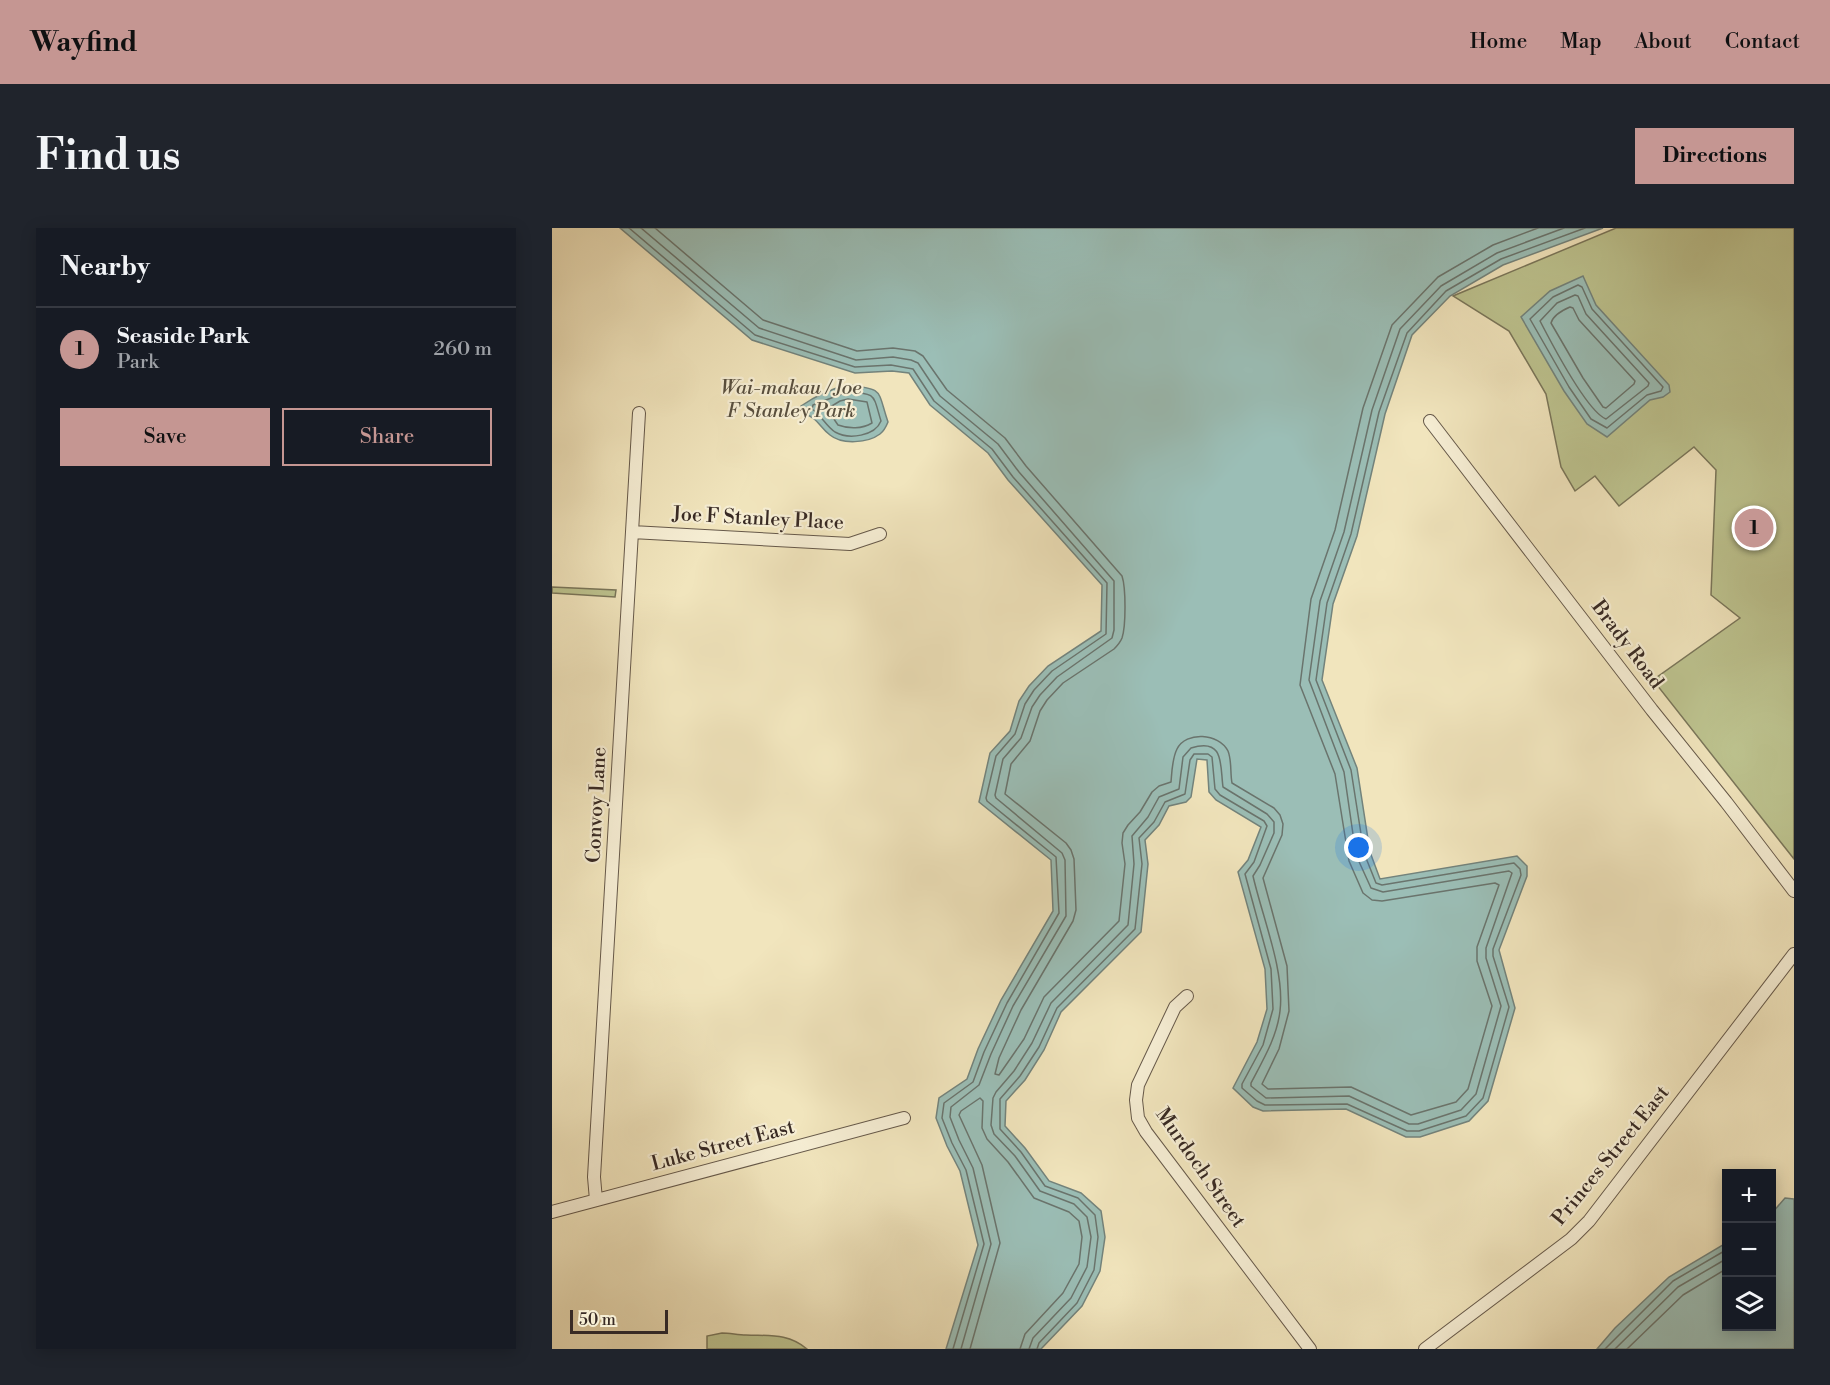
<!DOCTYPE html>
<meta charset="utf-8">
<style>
body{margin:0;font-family:"Libre Bodoni",serif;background:#20242c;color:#f1f3f6}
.controls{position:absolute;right:18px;bottom:18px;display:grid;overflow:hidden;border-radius:0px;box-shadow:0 3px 15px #0003}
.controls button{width:54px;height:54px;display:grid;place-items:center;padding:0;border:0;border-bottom:2px solid #363941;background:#171b24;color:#f1f3f6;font:30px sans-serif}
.scale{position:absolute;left:18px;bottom:15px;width:98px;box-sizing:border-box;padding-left:6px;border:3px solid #382a24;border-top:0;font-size:16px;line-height:21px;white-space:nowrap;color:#382a24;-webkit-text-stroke:4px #f6eed4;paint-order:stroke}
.you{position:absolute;left:807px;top:620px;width:21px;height:21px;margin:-15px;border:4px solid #fff;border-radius:50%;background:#1a73e8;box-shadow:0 0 0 9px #1a73e833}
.badge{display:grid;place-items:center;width:39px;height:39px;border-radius:50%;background:#c59692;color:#111;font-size:20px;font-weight:700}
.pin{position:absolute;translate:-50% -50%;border:3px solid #fff;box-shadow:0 2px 6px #0006}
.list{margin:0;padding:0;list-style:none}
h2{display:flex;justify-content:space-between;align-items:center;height:78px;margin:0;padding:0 24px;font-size:26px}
h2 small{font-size:20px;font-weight:400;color:#9ea1a6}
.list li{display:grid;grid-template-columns:39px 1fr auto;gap:18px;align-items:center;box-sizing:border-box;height:84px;padding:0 24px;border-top:2px solid #363941}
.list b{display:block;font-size:22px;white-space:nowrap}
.list p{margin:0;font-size:20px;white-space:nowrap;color:#9ea1a6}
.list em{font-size:20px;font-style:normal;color:#9ea1a6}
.actions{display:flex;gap:12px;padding:18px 24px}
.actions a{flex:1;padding:14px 0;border:2px solid #c59692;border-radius:0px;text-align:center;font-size:21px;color:#c59692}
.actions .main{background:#c59692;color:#111}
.icon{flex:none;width:33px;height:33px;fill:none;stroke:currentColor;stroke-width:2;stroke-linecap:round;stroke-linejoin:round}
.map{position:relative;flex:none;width:1242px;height:1121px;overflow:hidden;border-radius:0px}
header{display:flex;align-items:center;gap:36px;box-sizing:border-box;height:84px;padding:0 30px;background:#c59692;color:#111}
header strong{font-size:28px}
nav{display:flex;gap:33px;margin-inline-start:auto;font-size:21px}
.intro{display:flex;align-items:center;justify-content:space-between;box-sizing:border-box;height:144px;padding:0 36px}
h1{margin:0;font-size:42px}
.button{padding:15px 27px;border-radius:0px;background:#c59692;color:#111;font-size:21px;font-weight:700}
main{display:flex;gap:36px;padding:0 36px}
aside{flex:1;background:#171b24;border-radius:0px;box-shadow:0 3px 15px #0003}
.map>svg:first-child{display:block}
.green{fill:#bdc38f;stroke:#7a765a;stroke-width:1.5}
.water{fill:#9bbeb6;stroke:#73837c;stroke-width:1.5}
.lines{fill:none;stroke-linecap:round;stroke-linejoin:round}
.shore{stroke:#6a746d;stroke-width:1.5}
.street-casing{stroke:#66594a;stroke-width:14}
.street{stroke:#f6eed4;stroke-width:12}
.labels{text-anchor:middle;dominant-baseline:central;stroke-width:4.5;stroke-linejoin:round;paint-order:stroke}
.park-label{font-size:20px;font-style:italic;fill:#59503f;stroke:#f6eed4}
.street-label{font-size:20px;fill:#382a24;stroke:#f6eed4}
</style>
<header>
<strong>Wayfind</strong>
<nav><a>Home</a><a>Map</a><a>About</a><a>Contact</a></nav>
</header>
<div class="intro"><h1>Find us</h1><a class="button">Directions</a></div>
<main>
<aside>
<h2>Nearby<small></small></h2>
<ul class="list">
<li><span class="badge">1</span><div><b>Seaside Park</b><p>Park</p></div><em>260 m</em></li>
</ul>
<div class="actions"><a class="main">Save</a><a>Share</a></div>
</aside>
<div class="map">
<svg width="1242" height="1121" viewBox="0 0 1242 1121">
<rect width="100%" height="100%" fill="#f1e5bd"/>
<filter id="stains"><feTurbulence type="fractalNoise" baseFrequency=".00333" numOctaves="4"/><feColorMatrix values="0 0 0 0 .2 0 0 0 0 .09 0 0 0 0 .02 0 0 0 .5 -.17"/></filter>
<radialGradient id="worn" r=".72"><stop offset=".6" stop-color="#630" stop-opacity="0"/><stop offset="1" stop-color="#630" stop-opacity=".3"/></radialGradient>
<path class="green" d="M 1064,0 L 1242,0 L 1242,631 L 1101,452 L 1188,390 L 1159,367 L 1164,242 L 1142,219 L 1067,278 L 1043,248 L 1023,263 L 1009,239 L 994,166 L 957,103 L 901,68 Z
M 0,359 L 64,362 L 63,369 L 0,365 Z
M 170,1105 C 178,1105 186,1107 194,1107 C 218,1108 236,1105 255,1121 L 155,1121 L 155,1108 Z"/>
<path class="water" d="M 68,0 L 1051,0 L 951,37 L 898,68 L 860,107 L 833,186 L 805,308 L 781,376 L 770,452 L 805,540 L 818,624 L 828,651 L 965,628 L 975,638 L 975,648 L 947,722 L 963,780 L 936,873 L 917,893 L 868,909 L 854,909 L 794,881 L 711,883 L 701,879 L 681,860 L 705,814 L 715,781 L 713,741 L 686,644 L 696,632 L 709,599 L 664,572 L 657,564 L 655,532 L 645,531 L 639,569 L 634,574 L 617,578 L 607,597 L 593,612 L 596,636 L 589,704 L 509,784 L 492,822 L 473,852 L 454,873 L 453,898 L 473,920 L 497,953 L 529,965 L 549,983 L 553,1009 L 548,1043 L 530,1078 L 489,1121 L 394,1121 L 426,1017 L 408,943 L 395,918 L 384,890 L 387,870 L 415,851 L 426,821 L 449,772 L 501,683 L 499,632 L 427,574 L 438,525 L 458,503 L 467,473 L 477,458 L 496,438 L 549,403 L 550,357 L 456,252 L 436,225 L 378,177 L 357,145 L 340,143 L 303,145 L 200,112 Z
M 1031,48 L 1044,77 L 1117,157 L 1118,164 L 1111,169 L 1098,172 L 1055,209 L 1035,196 L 1012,163 L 969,89 L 998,63 Z
M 295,157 C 333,161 325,162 336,194 C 334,199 332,203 328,206 C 316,215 290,217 278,207 C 267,199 267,191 253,186 L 249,178 C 262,169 279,161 295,157 Z
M 1233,970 L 1242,971 L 1242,1121 L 1045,1121 L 1063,1100 L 1117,1049 L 1174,1015 L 1174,1098 L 1220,1098 L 1220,985 Z"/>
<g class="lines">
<path class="shore" d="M 77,0 L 203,107 L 303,139 L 339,137 L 361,141 L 382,173 L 440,221 L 461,249 L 555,355 L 554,406 L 500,443 L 482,462 L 473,476 L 463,506 L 444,528 L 434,570 L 435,573 L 504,629 L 507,685 L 455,775 L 432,824 L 421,854 L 392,875 L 390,890 L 400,915 L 414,942 L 432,1016 L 401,1121
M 89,0 L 207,100 L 304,132 L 341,129 L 359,132 L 366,135 L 388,168 L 446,216 L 467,244 L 562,353 L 562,402 L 560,410 L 505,449 L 488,467 L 480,479 L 469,510 L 451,531 L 443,567 L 444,570 L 510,625 L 513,632 L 514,688 L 461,778 L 439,826 L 427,857 L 399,879 L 398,889 L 407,912 L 421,940 L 439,1016 L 409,1121
M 103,0 L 211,92 L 305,123 L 341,120 L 363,123 L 371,128 L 395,162 L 453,210 L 474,238 L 570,348 C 574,360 574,398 570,410 C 568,415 565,418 562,421 L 511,455 L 495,472 L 488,483 L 478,513 L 459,536 L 453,566 L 514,615 L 519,622 L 522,631 L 524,682 L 521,693 L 469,782 L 447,830 L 443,846 L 447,847 L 472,811 L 492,769 L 567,693 L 573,636 L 570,615 L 571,605 L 576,597 L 588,584 L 600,564 L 607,558 L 619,554 C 620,543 620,531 625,521 C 634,503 667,505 676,523 C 680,533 678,545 680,555 L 722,580 L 728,587 L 731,596 L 730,607 L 711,650 L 735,738 L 737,783 L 727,821 L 710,856 L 716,861 L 799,859 L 859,887 L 904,874 L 916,861 L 940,778 L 925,733 L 925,719 L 947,657 L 943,655 L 830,673 L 820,672 L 811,665 L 797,633 L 783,546 L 748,457 L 759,371 L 783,302 L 811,180 L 840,97 L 886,49 L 941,17 L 986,0
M 1026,57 L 1030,59 L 1040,81 L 1111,159 L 1109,163 L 1095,167 L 1055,200 L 1039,191 L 1017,159 L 978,91 L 1001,69 Z
M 1023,67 L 1026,68 L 1034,86 L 1097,155 L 1096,158 L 1054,191 C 1034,183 999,114 988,93 L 1005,75 Z
M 1018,79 L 1021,80 L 1027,92 L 1083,153 L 1082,156 L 1054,180 L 1051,179 L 1031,150 L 999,95 C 1001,87 1011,82 1018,79 Z
M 295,164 C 325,165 321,167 329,193 C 323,208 297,212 283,204 C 274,198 269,187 260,181 L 261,177 Z
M 296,171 L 315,174 L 320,195 C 310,201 297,201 286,197 L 275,181 L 288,173 Z
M 418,1121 L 448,1015 L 430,937 L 407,887 L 409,883 L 428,870 L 431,873 L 430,900 L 435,911 L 456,934 L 482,970 L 517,984 L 527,993 L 530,1009 L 527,1036 L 511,1065 L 473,1106 L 468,1121
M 477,1121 L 481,1110 L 519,1070 L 535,1039 L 539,1009 L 535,989 L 522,976 L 488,963 L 463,928 L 442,906 L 439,897 L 441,870 L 444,864 L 462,843 L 480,815 L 499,775 L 576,697 L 582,636 L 580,608 L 596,589 L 607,569 L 627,561 L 631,529 L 639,520 C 673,509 668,538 671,559 L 715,586 L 722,594 L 722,605 L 708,637 L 701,648 C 710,688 733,743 728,783 C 725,809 711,832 699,855 L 699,858 L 714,870 L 797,868 L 857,896 L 866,896 L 909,882 L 924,866 L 949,778 L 934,730 L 934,720 L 960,645 L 957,643 L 831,664 L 819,660 L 804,627 L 792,544 L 757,452 L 768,373 L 792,304 L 820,182 L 848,101 L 889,58 L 945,25 L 1012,0
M 485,1121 L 487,1115 L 525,1075 L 542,1042 L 546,1009 L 543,987 L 526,970 L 493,958 L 469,924 L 448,901 L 448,871 L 468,848 L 487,819 L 505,780 L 583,701 L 590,636 L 587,610 L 602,594 L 613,574 L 633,566 L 638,532 L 642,526 L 656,526 L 660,529 L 663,561 L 668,567 L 712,593 L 715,598 L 702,634 L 693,646 L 719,741 L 721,781 L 711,817 L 690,856 L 690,860 L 705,873 L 713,877 L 795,876 L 855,903 L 867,903 L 914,888 L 931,870 L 957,779 L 941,728 L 941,721 L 969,647 L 968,641 L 962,635 L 830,657 L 824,655 L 812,625 L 799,542 L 764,452 L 775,375 L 799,306 L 827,184 L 855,105 L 894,63 L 949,31 L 1033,0
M 1053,1121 L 1121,1053 L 1174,1022
M 1063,1121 L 1126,1059 L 1174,1031
M 1075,1121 L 1131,1067 L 1174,1041"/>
<g class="street-casing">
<path id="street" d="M 878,193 L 1100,482 L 1174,574 L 1242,663
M 80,304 L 298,316 L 328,306
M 635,768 L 623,779 L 586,857 L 584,872 L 586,890 L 594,904 L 758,1121
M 44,972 L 42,949 L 87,185
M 0,984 L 352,890
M 873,1121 L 1019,1011 L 1037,993 L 1242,726"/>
</g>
<use href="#street" class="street"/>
</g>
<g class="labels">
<g class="park-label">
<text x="239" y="160">Wai-makau / Joe<tspan x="239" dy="23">F Stanley Park</tspan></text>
</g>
<g class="street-label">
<text transform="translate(206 291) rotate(3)">Joe F Stanley Place</text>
<text transform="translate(1075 417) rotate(53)">Brady Road</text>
<text transform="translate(45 577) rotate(-87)">Convoy Lane</text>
<text transform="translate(171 918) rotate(-15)">Luke Street East</text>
<text transform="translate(1059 928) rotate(-51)">Princes Street East</text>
<text transform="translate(648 940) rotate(55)">Murdoch Street</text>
</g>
</g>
<rect width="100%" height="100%" filter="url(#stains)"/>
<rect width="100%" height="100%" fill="url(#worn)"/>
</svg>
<div class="controls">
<button>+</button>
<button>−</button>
<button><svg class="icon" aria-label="layers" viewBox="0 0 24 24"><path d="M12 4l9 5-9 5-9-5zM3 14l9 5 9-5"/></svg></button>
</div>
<div class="scale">50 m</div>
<div class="you"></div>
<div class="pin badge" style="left:1202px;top:300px">1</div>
</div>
</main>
